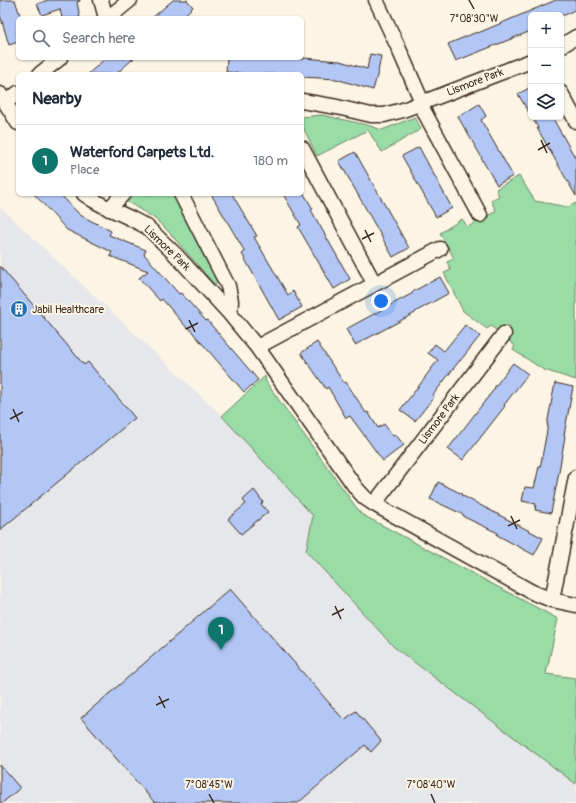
<!DOCTYPE html>
<meta charset="utf-8">
<style>
body{margin:0;font-family:Pangolin,sans-serif;background:#f6f6f7;color:#1f2937}
.controls{position:absolute;right:12px;top:12px;display:grid;overflow:hidden;border-radius:6px;box-shadow:0 1px 3px #0004}
.controls button{width:36px;height:36px;display:grid;place-items:center;padding:0;border:0;border-bottom:1px solid #e0e1e3;background:#fff;color:#1f2937;font:20px sans-serif}
.you{position:absolute;left:381px;top:301px;width:14px;height:14px;margin:-10px;border:3px solid #fff;border-radius:50%;background:#1a73e8;box-shadow:0 0 0 6px #1a73e833}
.badge{display:grid;place-items:center;width:26px;height:26px;border-radius:50%;background:#0f766e;color:#fff;font-size:13px;font-weight:700}
.pin{position:absolute;translate:-50% -33px;filter:drop-shadow(0 1px 2px #0008)}
.pin::after{content:'';position:absolute;top:21px;width:14px;height:12px;background:inherit;clip-path:polygon(0 0,100% 0,50% 100%)}
.list{margin:0;padding:0;list-style:none}
h2{display:flex;justify-content:space-between;align-items:center;height:52px;margin:0;padding:0 16px;font-size:17px}
h2 small{font-size:13px;font-weight:400;color:#747a83}
.list li{display:grid;grid-template-columns:26px 1fr auto;gap:12px;align-items:center;box-sizing:border-box;height:72px;padding:0 16px;border-top:1px solid #e0e1e3}
.list b{display:block;font-size:15px;white-space:nowrap}
.list p{margin:0;font-size:13px;white-space:nowrap;color:#747a83}
.list em{font-size:13px;font-style:normal;color:#747a83}
.icon{flex:none;width:22px;height:22px;fill:none;stroke:currentColor;stroke-width:2;stroke-linecap:round;stroke-linejoin:round}
.map{position:relative;flex:none;width:576px;height:803px;overflow:hidden}
.search{position:absolute;background:#fff;box-shadow:0 1px 3px #0004;left:16px;top:16px;width:288px;height:44px;display:flex;align-items:center;gap:10px;box-sizing:border-box;padding:0 14px;border-radius:6px;color:#747a83;font-size:15px}
.panel{position:absolute;background:#fff;box-shadow:0 1px 3px #0004;left:16px;top:72px;width:288px;height:124px;border-radius:6px}
.map>svg:first-child{display:block}
.built{fill:#e6e7ea}
.green{fill:#9adca6;stroke:#6a8362}
.building{fill:#b3c7f6;stroke:#3b2a1e}
.lines{fill:none;stroke-linecap:round;stroke-linejoin:round}
.street-casing{stroke:#3b2a1e;stroke-width:17}
.street{stroke:#fcf5e5;stroke-width:14}
.ticks{fill:none;stroke:#3b2a1e;stroke-width:1.5}
.labels{text-anchor:middle;dominant-baseline:central;stroke-width:4;stroke-linejoin:round;paint-order:stroke}
.street-label{font-size:11px;fill:#3b2a1e;stroke:#fcf5e5}
.poi-label{font-size:11px;fill:#3b2a1e;stroke:#fcf5e5;text-anchor:start}
.ticks-label{font-size:10px;text-anchor:middle;fill:#3b2a1e;stroke:#fcf5e5;stroke-width:4;stroke-linejoin:round;paint-order:stroke}
</style>
<div class="map">
<svg width="576" height="803" viewBox="0 0 576 803">
<rect width="100%" height="100%" fill="#fcf5e5"/>
<filter id="ink" filterUnits="userSpaceOnUse"><feTurbulence type="fractalNoise" baseFrequency=".025" numOctaves="2"/><feDisplacementMap in="SourceGraphic" scale="8" xChannelSelector="R" yChannelSelector="G"/><feConvolveMatrix kernelMatrix="1 2 1 2 8 2 1 2 1" color-interpolation-filters="sRGB"/></filter>
<g filter="url(#ink)">
<path class="built" d="M 0,207 L 222,416 L 313,516 L 306,551 L 394,647 L 576,784 L 576,803 L 0,803 Z"/>
<path class="green" d="M 322,115 L 367,125 L 382,130 L 415,117 L 421,129 L 382,152 L 368,130 L 317,156 L 302,125 L 302,117 Z
M 519,176 L 535,201 L 568,207 L 576,203 L 576,380 L 544,370 L 513,350 L 515,346 L 491,326 L 487,329 L 463,311 L 444,273 L 451,270 L 447,262 L 454,258 L 440,233 L 462,219 L 468,227 L 496,211 L 491,200 L 499,196 L 496,189 Z
M 133,194 L 173,194 L 219,282 L 214,284 L 168,231 L 154,218 L 126,201 Z
M 265,376 L 266,382 L 361,514 L 558,619 L 546,674 L 576,678 L 576,784 L 394,647 L 306,551 L 313,516 L 222,416 Z"/>
<path class="building" d="M 0,0 L 15,0 L 21,18 L 18,18 L 18,42 L 9,45 L 0,15 Z
M 48,0 L 80,0 L 80,1 L 77,2 L 80,18 L 62,18 L 60,9 L 42,15 L 37,4 Z
M 173,0 L 187,0 L 193,7 L 181,18 L 152,18 Z
M 556,0 L 576,0 L 576,9 L 565,15 L 531,15 L 531,31 L 456,61 L 448,44 L 477,32 L 478,33 Z
M 370,54 L 381,56 L 378,72 L 373,90 L 336,79 L 302,77 L 302,74 L 251,74 L 226,72 L 227,58 L 288,58 L 303,59 L 303,58 L 340,61 L 367,69 Z
M 106,58 L 134,58 L 116,74 L 88,74 Z
M 531,87 L 531,116 L 518,94 Z
M 479,104 L 486,116 L 481,120 L 513,176 L 497,185 L 481,158 L 482,158 L 458,117 Z
M 532,117 L 552,117 L 576,159 L 576,196 L 537,128 L 538,128 Z
M 419,147 L 452,208 L 436,217 L 402,156 Z
M 355,152 L 409,248 L 393,257 L 339,161 Z
M 34,194 L 60,194 L 80,215 L 111,231 L 109,235 L 146,250 L 144,254 L 179,294 L 181,293 L 206,321 L 207,320 L 258,380 L 244,392 L 188,327 L 187,328 L 162,299 L 160,301 L 139,278 L 148,271 L 110,256 L 112,252 L 67,230 Z
M 211,194 L 232,194 L 257,236 L 254,237 L 288,295 L 293,291 L 302,307 L 279,320 L 242,254 L 245,252 Z
M 283,194 L 304,194 L 313,209 L 311,210 L 350,279 L 334,289 L 298,227 L 301,225 Z
M 0,266 L 84,365 L 88,362 L 135,418 L 0,530 Z
M 440,277 L 449,293 L 415,312 L 415,313 L 355,345 L 346,329 L 413,293 L 412,292 Z
M 465,325 L 480,336 L 460,361 L 460,360 L 433,395 L 434,397 L 415,421 L 400,410 L 425,378 L 425,377 L 438,360 L 428,353 L 435,344 L 444,351 Z
M 317,342 L 344,383 L 346,382 L 366,413 L 368,412 L 378,428 L 384,424 L 393,436 L 395,434 L 404,445 L 383,461 L 350,416 L 346,418 L 328,387 L 326,389 L 301,353 Z
M 513,363 L 528,374 L 504,405 L 505,406 L 463,460 L 448,449 L 495,388 L 494,388 Z
M 555,383 L 573,387 L 564,435 L 565,436 L 559,472 L 551,513 L 535,510 L 536,504 L 522,501 L 525,487 L 534,488 L 539,467 L 540,468 L 548,425 L 547,425 Z
M 438,482 L 462,494 L 461,495 L 543,538 L 534,555 L 497,535 L 498,533 L 464,517 L 464,515 L 430,499 Z
M 254,490 L 263,502 L 261,504 L 268,512 L 241,534 L 228,519 L 246,504 L 243,500 Z
M 230,589 L 344,720 L 356,711 L 381,741 L 371,752 L 365,745 L 298,803 L 155,803 L 81,718 Z
M 0,765 L 20,788 L 2,803 L 0,803 Z"/>
<g class="lines">
<g class="street-casing">
<path id="street" d="M 101,0 L 106,18
M 376,0 L 398,47 L 422,102
M 108,18 L 130,0
M 561,46 L 576,37
M 40,74 L 60,58
M 561,93 L 576,121
M 0,94 L 18,123
M 302,101 L 337,107 L 371,115 L 384,115 L 403,110 L 531,61
M 5,103 L 18,93
M 420,104 L 480,215
M 302,148 L 374,283
M 84,194 L 93,200 L 102,205 L 130,218 L 147,227 L 175,254 L 230,314 L 257,347 L 356,488 L 365,498 L 374,504 L 532,592 L 552,600 L 576,605
M 181,194 L 228,286 L 231,301 L 230,314
M 109,209 L 123,194
M 257,347 L 440,249
M 374,504 L 504,334
M 552,600 L 576,477"/>
</g>
<use href="#street" class="street"/>
</g>
</g>
<path class="ticks" d="M 469,0 L 474,9M 541,140 L 547,153M 538,150 L 550,143M 365,230 L 371,242M 362,239 L 374,233M 189,320 L 195,332M 186,329 L 198,323M 13,409 L 19,422M 10,419 L 23,412M 511,516 L 517,529M 508,526 L 520,520M 335,606 L 341,619M 332,615 L 344,609M 159,696 L 165,708M 156,705 L 169,699M 209,794 L 214,803M 431,794 L 435,803"/>
<defs>
<g id="building-disc" transform="scale(0.9)"><circle r="9.5" fill="#1f6fb2" stroke="#fcf5e5"/><path d="M-4-6H4V6H1V3H-1V6H-4ZM-2.5-4.3h1.7v1.8h-1.7ZM.8-4.3h1.7v1.8H.8ZM-2.5-1h1.7V.8h-1.7ZM.8-1h1.7V.8H.8Z" fill="#fff"/></g>
</defs>
<g fill-rule="evenodd">
<use href="#building-disc" x="19" y="309"/>
</g>
<g class="labels">
<g class="street-label">
<text transform="translate(475 82) rotate(-21)">Lismore Park</text>
<text transform="translate(167 248) rotate(44)">Lismore Park</text>
<text transform="translate(439 419) rotate(-53)">Lismore Park</text>
</g>
<g class="poi-label">
<text x="32" y="309">Jabil Healthcare</text>
</g>
</g>
<g class="ticks-label">
<text x="474" y="22">7°08'30"W</text>
<text x="209" y="788">7°08'45"W</text>
<text x="431" y="788">7°08'40"W</text>
</g>
</svg>
<div class="controls">
<button>+</button>
<button>−</button>
<button><svg class="icon" aria-label="layers" viewBox="0 0 24 24"><path d="M12 4l9 5-9 5-9-5zM3 14l9 5 9-5"/></svg></button>
</div>
<div class="you"></div>
<div class="pin badge" style="left:221px;top:650px">1</div>
<div class="search"><svg class="icon" aria-label="search" viewBox="0 0 24 24"><circle cx="10" cy="10" r="6"/><path d="M15 15l6 6"/></svg>Search here</div>
<section class="panel">
<h2>Nearby<small></small></h2>
<ul class="list">
<li><span class="badge">1</span><div><b>Waterford Carpets Ltd.</b><p>Place</p></div><em>180 m</em></li>
</ul>
</section>
</div>
